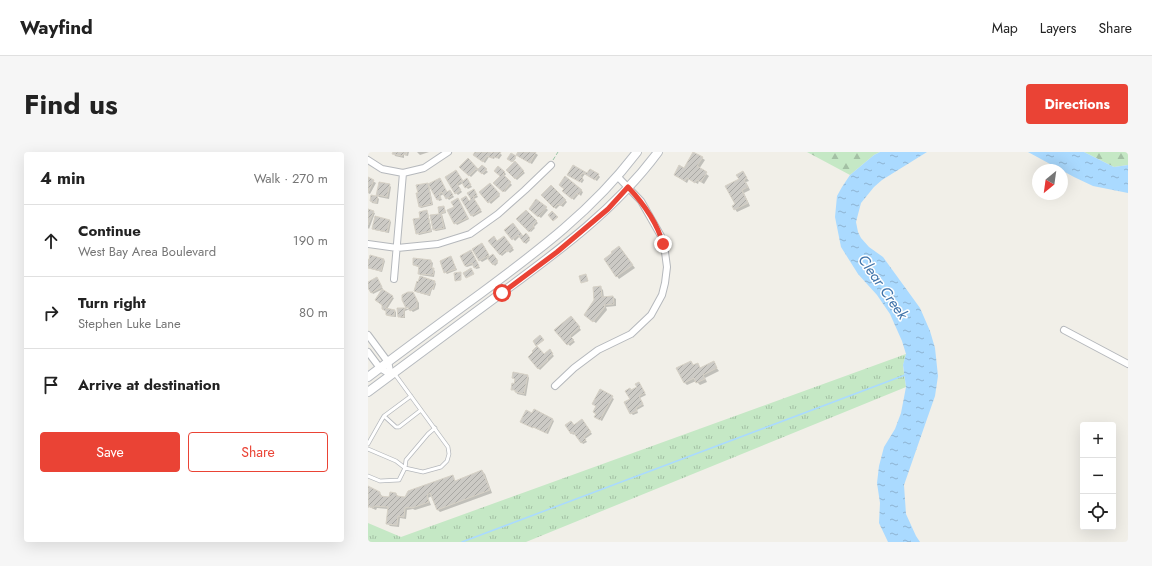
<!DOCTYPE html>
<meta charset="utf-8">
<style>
body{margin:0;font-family:Jost,sans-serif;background:#f6f6f6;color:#222}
.controls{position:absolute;right:12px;bottom:12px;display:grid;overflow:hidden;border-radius:4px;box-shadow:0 4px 16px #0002}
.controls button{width:36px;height:36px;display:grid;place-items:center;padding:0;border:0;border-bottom:1px solid #e0e0e0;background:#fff;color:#222;font:20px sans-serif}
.compass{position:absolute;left:664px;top:12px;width:36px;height:36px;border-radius:50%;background:#fff;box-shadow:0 4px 16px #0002;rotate:209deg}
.stop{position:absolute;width:12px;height:12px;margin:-9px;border:3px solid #ea4335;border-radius:50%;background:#fff}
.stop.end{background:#ea4335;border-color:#fff;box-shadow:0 1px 4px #0008}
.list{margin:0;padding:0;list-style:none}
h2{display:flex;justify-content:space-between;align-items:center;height:52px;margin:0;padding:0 16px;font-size:17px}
h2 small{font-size:13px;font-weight:400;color:#767676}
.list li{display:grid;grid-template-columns:26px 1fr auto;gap:12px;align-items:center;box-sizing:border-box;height:72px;padding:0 16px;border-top:1px solid #e0e0e0}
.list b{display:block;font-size:15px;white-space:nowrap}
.list p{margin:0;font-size:13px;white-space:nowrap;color:#767676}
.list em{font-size:13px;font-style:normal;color:#767676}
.actions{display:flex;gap:8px;padding:12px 16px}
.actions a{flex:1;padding:9px 0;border:1px solid #ea4335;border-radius:4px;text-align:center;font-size:14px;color:#ea4335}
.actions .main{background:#ea4335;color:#fff}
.icon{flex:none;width:22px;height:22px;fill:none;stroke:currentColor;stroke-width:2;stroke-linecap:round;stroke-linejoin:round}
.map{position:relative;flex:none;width:760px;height:390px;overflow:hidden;border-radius:4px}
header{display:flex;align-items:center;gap:24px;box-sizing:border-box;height:56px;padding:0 20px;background:#fff;border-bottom:1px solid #e0e0e0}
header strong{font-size:19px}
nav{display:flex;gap:22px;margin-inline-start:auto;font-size:14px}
.intro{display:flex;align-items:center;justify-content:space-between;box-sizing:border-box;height:96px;padding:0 24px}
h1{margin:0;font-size:28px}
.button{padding:10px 18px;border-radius:4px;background:#ea4335;color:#fff;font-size:14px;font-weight:700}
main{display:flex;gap:24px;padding:0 24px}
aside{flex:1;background:#fff;border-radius:4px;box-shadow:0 4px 16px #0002}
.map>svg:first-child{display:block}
.grass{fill:url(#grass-tufts)}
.forest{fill:url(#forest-firs)}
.water{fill:url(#water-ripples)}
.shadow{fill:#0003}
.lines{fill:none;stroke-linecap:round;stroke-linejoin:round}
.stream{stroke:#aadaff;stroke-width:1.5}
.building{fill:url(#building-hatch);stroke:#d6d1c6}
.service-casing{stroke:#b5b8bc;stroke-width:4.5}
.minor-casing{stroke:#b5b8bc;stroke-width:8}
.secondary-casing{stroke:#b6babf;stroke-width:10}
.path{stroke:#9cc7a9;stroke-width:1;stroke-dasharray:4 2;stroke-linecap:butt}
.service{stroke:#fff;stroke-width:3}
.minor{stroke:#fff;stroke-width:6}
.secondary{stroke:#fff;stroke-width:8}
.route{stroke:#ea4335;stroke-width:5}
.labels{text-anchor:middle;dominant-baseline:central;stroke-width:3;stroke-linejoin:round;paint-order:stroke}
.water-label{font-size:15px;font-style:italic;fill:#4174aa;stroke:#fff}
</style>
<header>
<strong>Wayfind</strong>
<nav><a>Map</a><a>Layers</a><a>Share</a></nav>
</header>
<div class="intro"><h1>Find us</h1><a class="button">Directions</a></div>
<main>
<aside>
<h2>4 min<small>Walk · 270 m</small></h2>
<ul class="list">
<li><svg class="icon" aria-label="ahead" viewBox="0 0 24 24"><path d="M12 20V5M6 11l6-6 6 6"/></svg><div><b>Continue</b><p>West Bay Area Boulevard</p></div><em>190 m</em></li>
<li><svg class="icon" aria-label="right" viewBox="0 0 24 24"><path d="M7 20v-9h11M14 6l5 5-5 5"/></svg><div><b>Turn right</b><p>Stephen Luke Lane</p></div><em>80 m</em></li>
<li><svg class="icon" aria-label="arrive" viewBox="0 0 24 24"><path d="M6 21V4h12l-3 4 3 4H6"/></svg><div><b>Arrive at destination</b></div></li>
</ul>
<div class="actions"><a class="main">Save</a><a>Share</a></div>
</aside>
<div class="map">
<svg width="760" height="390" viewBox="0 0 760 390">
<defs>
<pattern id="grass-tufts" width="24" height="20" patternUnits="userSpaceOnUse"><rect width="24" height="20" fill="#c5e8c5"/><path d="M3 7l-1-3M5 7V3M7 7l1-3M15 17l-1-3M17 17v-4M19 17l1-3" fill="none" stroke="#a3c0a4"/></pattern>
<pattern id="forest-firs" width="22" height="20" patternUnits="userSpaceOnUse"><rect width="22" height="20" fill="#c5e8c5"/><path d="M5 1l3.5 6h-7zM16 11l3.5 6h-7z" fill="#a3c0a4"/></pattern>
<pattern id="water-ripples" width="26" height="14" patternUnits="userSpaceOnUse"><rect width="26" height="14" fill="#aadaff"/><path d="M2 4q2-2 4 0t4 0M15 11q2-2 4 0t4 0" fill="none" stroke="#8eb4d2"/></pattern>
<pattern id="building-hatch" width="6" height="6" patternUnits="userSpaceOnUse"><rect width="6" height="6" fill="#cccac5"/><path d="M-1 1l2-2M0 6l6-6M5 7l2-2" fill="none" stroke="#a9a8a4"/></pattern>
</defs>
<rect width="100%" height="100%" fill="#f1efe8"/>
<path class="grass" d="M 538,202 L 535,214 L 538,235 L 158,390 L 0,390 L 0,371 L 33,385 Z"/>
<path class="forest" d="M 439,0 L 512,0 L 506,3 L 482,23 Z
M 716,0 L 760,0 L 760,13 L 746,15 Z"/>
<path class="water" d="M 512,0 L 559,0 L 514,28 L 506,35 L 493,51 L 488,70 L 490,80 L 493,86 L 501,95 L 515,105 L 552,156 L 562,179 L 567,196 L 570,224 L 567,244 L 536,333 L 538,362 L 548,384 L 552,390 L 520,390 L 511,371 L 512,351 L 509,331 L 511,314 L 516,295 L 527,277 L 533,261 L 538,235 L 535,213 L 538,202 L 534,189 L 522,162 L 509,143 L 490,122 L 473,95 L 467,65 L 469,44 L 474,35 L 482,23 L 506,3 Z
M 660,0 L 716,0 L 746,15 L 760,13 L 760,41 L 725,34 L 706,25 Z"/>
<path class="shadow" d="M 26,0 L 41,0 L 40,4 L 36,3 L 36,6 L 27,4 L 26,2 Z
M 49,0 L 61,0 L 52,3 Z
M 108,0 L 120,0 L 125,3 L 127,0 L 130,0 L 134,3 L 131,7 L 127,5 L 126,7 L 121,5 L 117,11 L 106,3 Z
M 152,0 L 166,0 L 170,3 L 164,12 L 151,5 Z
M 143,2 L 148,6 L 145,10 L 157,21 L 149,28 L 139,18 L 146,11 L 140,6 Z
M 334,6 L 337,8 L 331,17 L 341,24 L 336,32 L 331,29 L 330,32 L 321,27 L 319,31 L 307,23 Z
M 100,8 L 110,18 L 103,25 L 93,15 Z
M 114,14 L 120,20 L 116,23 L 111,18 Z
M 205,14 L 217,22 L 214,26 L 216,28 L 214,31 L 202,24 Z
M 130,15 L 138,22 L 136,25 L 144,33 L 137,40 L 127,31 L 133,24 Z
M 88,19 L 95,30 L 100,29 L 104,35 L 100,37 L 95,31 L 90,34 L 94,40 L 90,43 L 88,41 Z
M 375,21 L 381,29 L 378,30 L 382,38 L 376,41 L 382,54 L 369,60 L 365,54 L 368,53 L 372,28 Z
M 230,23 L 232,25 L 229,29 L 221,24 Z
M 0,26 L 8,31 L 2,42 L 0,41 Z
M 197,26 L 215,40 L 213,44 L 211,42 L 206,48 L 197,41 Z
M 73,29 L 79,41 L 82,39 L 86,45 L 81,48 L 76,42 L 72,44 L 74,48 L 71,49 L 70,47 Z
M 60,32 L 61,33 L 65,53 L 53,56 L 51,54 L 51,41 Z
M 122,32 L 132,44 L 123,52 L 113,40 Z
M 21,33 L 23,35 L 21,47 L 11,45 L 9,43 Z
M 183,34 L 199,50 L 195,55 L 192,53 L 188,57 L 174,43 Z
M 107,40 L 110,45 L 106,47 L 114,60 L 105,65 L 104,63 L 101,50 L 105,47 L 101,41 Z
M 9,45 L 11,47 L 10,52 L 4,51 L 3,49 Z
M 90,48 L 101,67 L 89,73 L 80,58 L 87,55 Z
M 169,48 L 180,58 L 173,66 L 162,57 Z
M 75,55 L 77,57 L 78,61 L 74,62 L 78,77 L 68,79 L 66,78 Z
M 0,58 L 7,61 L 1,77 L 0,76 Z
M 58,59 L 60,61 L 64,80 L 51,83 L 49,81 L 53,66 Z
M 158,59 L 170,71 L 166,75 L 167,76 L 163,80 L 150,67 Z
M 22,69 L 23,70 L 21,81 L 7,78 L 5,76 Z
M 138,78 L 155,85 L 157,83 L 162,88 L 158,92 L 152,84 L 147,89 Z
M 137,87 L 146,98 L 142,101 L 140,99 L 134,104 L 132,102 L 129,90 Z
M 116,94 L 122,105 L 125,104 L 130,111 L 127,114 L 121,106 L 114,110 L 112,108 Z
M 251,95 L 267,116 L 251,127 L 237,108 Z
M 103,99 L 112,116 L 108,117 L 105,113 L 99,115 L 97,114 Z
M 83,105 L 84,107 L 89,118 L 79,122 L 77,120 Z
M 15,107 L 17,109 L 14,120 L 0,116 L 0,108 Z
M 46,107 L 63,109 L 65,111 L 64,117 L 67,119 L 66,125 L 52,123 L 51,121 L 51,115 L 47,114 L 46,112 Z
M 10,128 L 15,137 L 5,142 L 0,134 L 0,131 Z
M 67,130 L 68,132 L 66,138 L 64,137 L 62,144 L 48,140 L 47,138 Z
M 232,135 L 235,138 L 236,146 L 245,145 L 248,147 L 248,154 L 238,155 L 239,158 L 228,171 L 220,165 Z
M 46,143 L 51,151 L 51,157 L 45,160 L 42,157 L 37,159 L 37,166 L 33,166 L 31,164 L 30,157 L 40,157 L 35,148 Z
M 24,145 L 26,146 L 19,157 L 26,158 L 28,160 L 28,165 L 20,164 L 19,163 L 19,160 L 15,157 Z
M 203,165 L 213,178 L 203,186 L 207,190 L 202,194 L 188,178 Z
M 181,199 L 186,204 L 172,218 L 161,205 L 166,200 L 176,204 Z
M 322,210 L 325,214 L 330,212 L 333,217 L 345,211 L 351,219 L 337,226 L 339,230 L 332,233 L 328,229 L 319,233 L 317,231 Z
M 160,224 L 161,226 L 158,244 L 149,242 L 148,239 L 144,237 L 148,228 L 145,226 Z
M 271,231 L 278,243 L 272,246 L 276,254 L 269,258 L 270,261 L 265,263 L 263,261 L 263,247 L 270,236 Z
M 233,239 L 246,247 L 234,269 L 229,266 Z
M 185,268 L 186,269 L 180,282 L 155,271 Z
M 216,270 L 224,282 L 217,287 L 219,290 L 215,292 L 207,281 L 205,283 L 204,281 L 206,274 Z
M 114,319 L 117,322 L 124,341 L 72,360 L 70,358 L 64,344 L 60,346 L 63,353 L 47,358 L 45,357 L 39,358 L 38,367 L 32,366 L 31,375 L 22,374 L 19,371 L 20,357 L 9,356 L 8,358 L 1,355 L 0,356 L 0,335 L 12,341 L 14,344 L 14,345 L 22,346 L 28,342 L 30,344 L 38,346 L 84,324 L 88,330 Z"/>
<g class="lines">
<path class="stream" d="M 94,390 L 537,223"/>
</g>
<path class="building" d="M 25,0 L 39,0 L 38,3 L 35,2 L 34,4 L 24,2 Z
M 107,0 L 122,0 L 124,1 L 125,0 L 133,0 L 129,6 L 125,4 L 124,6 L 119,4 L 115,10 L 105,3 Z
M 150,0 L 168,0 L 162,11 L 148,3 Z
M 325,0 L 335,5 L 329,14 L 339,20 L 333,30 L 329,28 L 327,31 L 319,26 L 317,29 L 306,23 L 311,13 L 316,16 Z
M 143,1 L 148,4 L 144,10 L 139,7 Z
M 100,6 L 110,17 L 114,13 L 119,17 L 114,22 L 108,17 L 101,24 L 91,15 Z
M 147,9 L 156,19 L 147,27 L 138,18 Z
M 205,13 L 219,21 L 222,17 L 231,22 L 227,28 L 215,21 L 212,24 L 215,26 L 212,30 L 199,23 Z
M 130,14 L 137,20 L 135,22 L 143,30 L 135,40 L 125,31 L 132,24 L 126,19 Z
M 88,18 L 95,29 L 99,26 L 103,33 L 97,36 L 93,29 L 89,32 L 93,38 L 87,42 L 77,25 Z
M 375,19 L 379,26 L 376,28 L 380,35 L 374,38 L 380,51 L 366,58 L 364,54 L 367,52 L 357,34 L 371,27 L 368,23 Z
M 197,24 L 214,38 L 210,43 L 209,41 L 204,47 L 194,39 L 196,37 L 191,33 Z
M 0,25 L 6,28 L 0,41 Z
M 72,26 L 79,40 L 82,38 L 85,43 L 78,47 L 74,40 L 71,42 L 73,46 L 69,48 L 60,32 Z
M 11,30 L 22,32 L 19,45 L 10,43 L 8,51 L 2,49 L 3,43 L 8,44 Z
M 60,31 L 64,52 L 51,55 L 48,41 L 50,41 L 48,33 Z
M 122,31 L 132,42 L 120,51 L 111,40 Z
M 183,33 L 198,48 L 192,54 L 190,52 L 186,56 L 173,43 Z
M 106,37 L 109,43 L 105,45 L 113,58 L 103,64 L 93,47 L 98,44 L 101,49 L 103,47 L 99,41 Z
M 90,46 L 100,66 L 86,72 L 79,58 L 86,55 L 83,50 Z
M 168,47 L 179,55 L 170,65 L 161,57 Z
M 76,54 L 77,60 L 73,61 L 76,76 L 65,78 L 62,63 L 71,62 L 70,55 Z
M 0,57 L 6,59 L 0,73 Z
M 59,58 L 63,79 L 48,82 L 45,67 L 52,66 L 51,60 Z
M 158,58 L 169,69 L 165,73 L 166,74 L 161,80 L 148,67 Z
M 184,59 L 190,65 L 185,69 L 180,63 Z
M 7,64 L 22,68 L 19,80 L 4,77 Z
M 145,71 L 155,84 L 158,81 L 162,86 L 156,91 L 150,83 L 144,88 L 136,78 Z
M 126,84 L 129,89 L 136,84 L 145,96 L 139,100 L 138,98 L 132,103 L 120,89 Z
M 114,91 L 121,103 L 111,109 L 104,97 Z
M 251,94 L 265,113 L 248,125 L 236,107 L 244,101 L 243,100 Z
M 103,98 L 111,114 L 106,116 L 104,111 L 97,114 L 92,104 Z
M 125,102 L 130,109 L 125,113 L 119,106 Z
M 2,103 L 16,107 L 13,119 L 0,116 L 0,107 L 1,108 Z
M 83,104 L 88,117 L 76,121 L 72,109 Z
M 45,106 L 63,108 L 63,116 L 66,116 L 65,123 L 50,122 L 51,114 L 45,113 Z
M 103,116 L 106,122 L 98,126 L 95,121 Z
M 93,120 L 93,128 L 87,129 L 86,121 Z
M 218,122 L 220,129 L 213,131 L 211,124 Z
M 52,124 L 67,129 L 65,137 L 63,136 L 61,143 L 46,139 L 49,129 L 50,130 Z
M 9,125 L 14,135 L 3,141 L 0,136 L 0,130 Z
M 233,134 L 234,145 L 245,144 L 246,152 L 236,153 L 237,155 L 225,170 L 216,163 L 226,148 L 225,135 Z
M 14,137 L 25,144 L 17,156 L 27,158 L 26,164 L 18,163 L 18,159 L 14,157 L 14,153 L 7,148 Z
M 40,140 L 45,140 L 49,148 L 49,155 L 42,159 L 40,155 L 36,158 L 36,165 L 30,165 L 29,156 L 38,156 L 34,148 L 34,143 Z
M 203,164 L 212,175 L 202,184 L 206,188 L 199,193 L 186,178 Z
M 172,183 L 176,188 L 168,194 L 165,189 Z
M 169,194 L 176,202 L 182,197 L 185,202 L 179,207 L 180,208 L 170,217 L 160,205 L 165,200 L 164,199 Z
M 323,209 L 325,213 L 330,211 L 332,216 L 346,209 L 349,216 L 335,223 L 337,227 L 328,231 L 326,226 L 316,231 L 308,216 Z
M 145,220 L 160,223 L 156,242 L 147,240 L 147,238 L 143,238 L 144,231 L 146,232 L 147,227 L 144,226 Z
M 271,230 L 277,241 L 271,244 L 275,252 L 268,256 L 269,259 L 262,262 L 256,250 L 262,247 L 257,239 L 262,236 L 263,238 L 269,235 L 267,232 Z
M 232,237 L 245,244 L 232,268 L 226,265 L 228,262 L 225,260 L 228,254 L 224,252 Z
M 166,257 L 185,267 L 178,281 L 166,275 L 165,276 L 152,270 L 158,258 L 164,261 Z
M 214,267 L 223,280 L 216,285 L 218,288 L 213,291 L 205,280 L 203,282 L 197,273 L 203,269 L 206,273 Z
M 114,318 L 122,338 L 69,358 L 62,341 L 59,343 L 61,350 L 44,356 L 41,355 L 37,356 L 36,365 L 30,364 L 29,373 L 18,372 L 20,355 L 6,354 L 5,356 L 0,354 L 0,334 L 12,340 L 12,344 L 21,345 L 22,340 L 28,341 L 29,344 L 37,345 L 40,339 L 85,323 L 87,329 Z"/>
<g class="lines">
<g class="service-casing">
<path id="service" d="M 16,264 L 28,275 L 31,275 L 53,258
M 0,292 L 13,269 L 16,264 L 43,244
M 0,297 L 28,309 L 37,316 L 38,308 L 60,282 L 67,276
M 0,324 L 12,329 L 31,328 L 37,316 L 55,320 L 73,315 L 79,309 L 81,302 L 80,295 L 26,221"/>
</g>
<g class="minor-casing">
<path id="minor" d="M 0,8 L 14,17 L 35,21 L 56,16 L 80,0
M 0,92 L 29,96 L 70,92 L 102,82 L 130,62 L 157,38 L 183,13
M 26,127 L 35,21
M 696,178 L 760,212
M 0,183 L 20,210 L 23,223
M 0,200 L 12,216 L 23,223
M 187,234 L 206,216 L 230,198 L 263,182 L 283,163 L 294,143 L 297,131 L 299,115 L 297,100 L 293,84 L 273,49 L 249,24"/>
</g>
<g class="secondary-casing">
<path id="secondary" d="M 0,225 C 37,197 75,169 112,142 C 170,99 225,58 269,0
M 0,240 C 44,207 88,175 132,142 C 189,100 247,58 290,0"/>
</g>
<path class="path" d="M 185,8 L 190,0"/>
<use href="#service" class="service"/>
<use href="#minor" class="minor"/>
<use href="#secondary" class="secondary"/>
</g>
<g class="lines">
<path class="route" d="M 134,141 L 189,100 L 240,57 L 260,35 C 275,51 289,70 295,92"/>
</g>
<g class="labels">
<g class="water-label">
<text transform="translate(515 135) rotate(55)">Clear Creek</text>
</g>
</g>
</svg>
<div class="controls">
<button>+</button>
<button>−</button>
<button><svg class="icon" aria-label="locate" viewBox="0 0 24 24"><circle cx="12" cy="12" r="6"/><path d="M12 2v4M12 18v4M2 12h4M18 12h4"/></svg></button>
</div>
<svg class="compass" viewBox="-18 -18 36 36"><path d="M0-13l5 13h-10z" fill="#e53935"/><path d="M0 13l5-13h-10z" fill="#767676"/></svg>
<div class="stop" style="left:134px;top:141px"></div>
<div class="stop end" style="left:295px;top:92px"></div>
</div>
</main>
